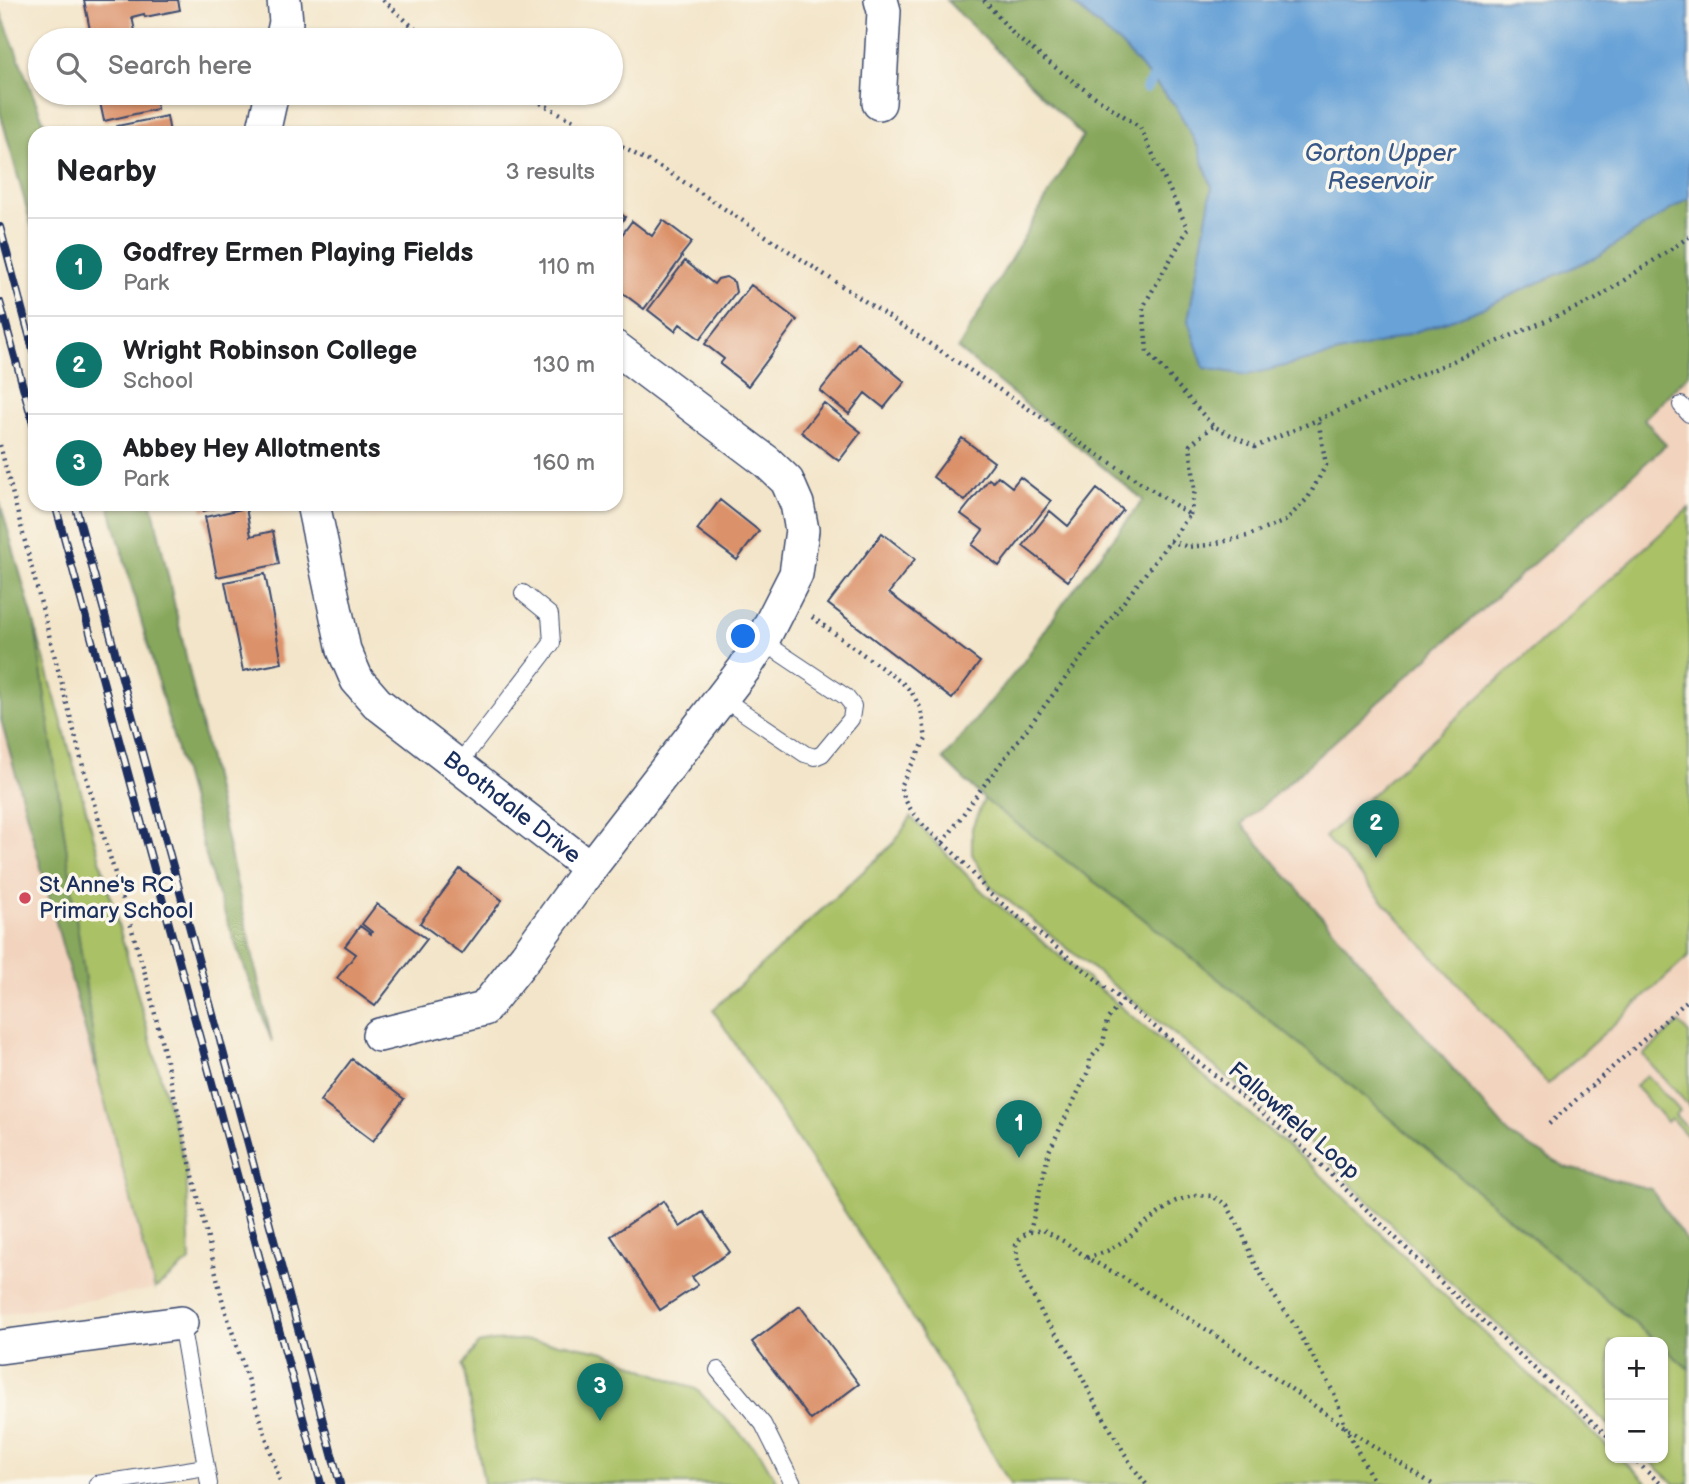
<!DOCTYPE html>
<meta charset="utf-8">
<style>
body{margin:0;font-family:"Balsamiq Sans",sans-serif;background:#f2f2f2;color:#202124}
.controls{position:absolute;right:21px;bottom:21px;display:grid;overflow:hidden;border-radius:14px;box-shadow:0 2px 5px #0004}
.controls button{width:63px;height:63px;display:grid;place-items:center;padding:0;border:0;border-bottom:2px solid #e0e0e0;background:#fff;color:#202124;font:35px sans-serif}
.you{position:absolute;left:744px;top:637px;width:24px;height:24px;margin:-18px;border:5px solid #fff;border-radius:50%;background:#1a73e8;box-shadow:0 0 0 10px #1a73e833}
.badge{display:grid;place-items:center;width:46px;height:46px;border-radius:50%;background:#0f766e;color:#fff;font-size:23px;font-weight:700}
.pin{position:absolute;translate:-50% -58px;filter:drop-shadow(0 2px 4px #0008)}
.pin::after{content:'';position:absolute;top:37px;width:24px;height:21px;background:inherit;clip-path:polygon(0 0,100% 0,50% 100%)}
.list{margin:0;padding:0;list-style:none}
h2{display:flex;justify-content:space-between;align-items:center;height:91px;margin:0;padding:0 28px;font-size:30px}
h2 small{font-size:23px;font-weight:400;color:#757577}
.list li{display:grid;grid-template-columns:46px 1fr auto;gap:21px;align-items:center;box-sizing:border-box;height:98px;padding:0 28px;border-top:2px solid #e0e0e0}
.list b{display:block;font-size:26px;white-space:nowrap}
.list p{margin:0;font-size:23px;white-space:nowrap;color:#757577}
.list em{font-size:23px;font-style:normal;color:#757577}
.icon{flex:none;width:38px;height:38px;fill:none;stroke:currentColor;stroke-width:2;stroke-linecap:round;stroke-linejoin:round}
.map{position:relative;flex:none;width:1689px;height:1484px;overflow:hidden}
.search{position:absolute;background:#fff;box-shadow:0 2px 5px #0004;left:28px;top:28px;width:595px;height:77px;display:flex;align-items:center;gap:18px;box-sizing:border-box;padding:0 24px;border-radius:38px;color:#757577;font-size:26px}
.panel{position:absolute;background:#fff;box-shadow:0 2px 5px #0004;left:28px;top:126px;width:595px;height:385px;border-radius:21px}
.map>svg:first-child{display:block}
.built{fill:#f2d4be}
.green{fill:#aac166;stroke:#627862;stroke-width:2}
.forest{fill:#87a75b;stroke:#516b5c;stroke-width:2}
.water{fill:#68a2d7;stroke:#42689a;stroke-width:2}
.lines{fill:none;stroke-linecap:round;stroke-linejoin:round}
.stream{stroke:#68a2d7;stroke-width:10}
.building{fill:#db9169}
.service-casing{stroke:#3b4a6e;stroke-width:18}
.minor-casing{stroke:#3b4a6e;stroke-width:36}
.path{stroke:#3b4a6e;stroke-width:4.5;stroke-dasharray:2 5;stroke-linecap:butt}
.service{stroke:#fff;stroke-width:16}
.minor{stroke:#fff;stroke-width:33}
.rail-casing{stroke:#1b2f5e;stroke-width:8}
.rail{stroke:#fbf7ec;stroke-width:5;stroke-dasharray:16;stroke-linecap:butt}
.poi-dot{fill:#d1495b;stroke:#fbf7ec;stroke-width:2.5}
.labels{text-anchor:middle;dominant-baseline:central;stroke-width:7;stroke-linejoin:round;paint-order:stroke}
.street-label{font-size:23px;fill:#1b2f5e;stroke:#fbf7ec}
.poi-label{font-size:23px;fill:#1b2f5e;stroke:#fbf7ec;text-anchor:start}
.water-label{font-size:24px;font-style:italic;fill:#365788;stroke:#fbf7ec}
</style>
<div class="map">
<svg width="1689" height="1484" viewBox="0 0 1689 1484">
<rect width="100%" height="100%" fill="#fbf7ec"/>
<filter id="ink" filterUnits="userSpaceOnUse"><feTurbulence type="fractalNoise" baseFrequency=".0143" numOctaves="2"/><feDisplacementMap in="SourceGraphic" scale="14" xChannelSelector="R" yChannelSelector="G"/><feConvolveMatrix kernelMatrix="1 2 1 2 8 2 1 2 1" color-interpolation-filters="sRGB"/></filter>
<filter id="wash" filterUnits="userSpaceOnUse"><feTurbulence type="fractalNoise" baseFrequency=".00686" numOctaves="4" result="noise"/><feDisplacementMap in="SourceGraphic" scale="28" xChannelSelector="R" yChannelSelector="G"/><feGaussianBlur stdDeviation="1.57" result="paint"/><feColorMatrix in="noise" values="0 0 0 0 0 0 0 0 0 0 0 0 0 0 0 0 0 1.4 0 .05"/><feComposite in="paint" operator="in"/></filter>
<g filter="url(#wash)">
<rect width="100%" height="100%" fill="#f3e5c9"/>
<path class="built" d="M 1689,272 L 1689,1369 L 1663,1347 L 1663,1342 L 1657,1342 L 1140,916 L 984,799 L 1445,452 Z
M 0,716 L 155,1289 L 0,1315 Z"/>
<path class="green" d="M 1689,508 L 1689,956 L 1548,1084 L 1325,837 Z
M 35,626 L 186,1168 L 190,1261 L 155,1289 L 99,1081 Z
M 984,799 L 1140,916 L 1365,1097 L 1657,1342 L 1610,1342 L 1610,1426 L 1441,1274 L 1312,1145 L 990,886 L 972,854 L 972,828 Z
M 911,817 L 983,892 L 1313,1167 L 1449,1300 L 1610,1449 L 1610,1458 L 1620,1458 L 1649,1484 L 1010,1484 L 942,1366 L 858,1232 L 713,1010 L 894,843 Z
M 1679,1023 L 1689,1034 L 1689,1106 L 1643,1055 Z
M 1647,1075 L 1680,1111 L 1675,1115 L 1689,1130 L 1689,1138 L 1671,1118 L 1667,1122 L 1635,1086 Z
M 519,1340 L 566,1344 L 605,1352 L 648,1371 L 696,1389 L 760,1453 L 778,1484 L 484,1484 L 463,1365 L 478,1344 L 493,1341 Z
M 1663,1347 L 1689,1369 L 1689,1484 L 1675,1484 L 1646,1458 L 1663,1458 Z"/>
<path class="forest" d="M 946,0 L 1069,0 L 1121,45 L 1175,105 L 1198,147 L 1212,187 L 1188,321 L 1471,313 L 1596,257 L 1689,198 L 1689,374 L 1644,419 L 1666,445 L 1242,824 L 1510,1135 L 1565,1167 L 1651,1189 L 1689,1245 L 1689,1369 L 1663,1347 L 1663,1342 L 1657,1342 L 1365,1097 L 1140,916 L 984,799 L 943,759 L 1022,664 L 1065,601 L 1143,500 L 958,349 L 1083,136 Z
M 0,10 L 48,133 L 35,133 L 35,238 L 0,112 Z
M 0,502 L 35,626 L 99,1081 L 0,716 Z
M 109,504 L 152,504 L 272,1042 L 214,885 Z"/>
<path class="water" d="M 1069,0 L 1689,0 L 1689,198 L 1596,257 L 1471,313 L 1385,342 L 1247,375 L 1204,368 L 1188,321 L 1212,187 L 1198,147 L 1175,105 L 1121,45 Z"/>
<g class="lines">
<path class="stream" d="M 1146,88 L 1161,67"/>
</g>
<g id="blocks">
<path class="building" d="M 84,0 L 178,0 L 180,10 L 145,17 L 144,14 L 132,17 L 137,40 L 92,40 Z
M 98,93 L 154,93 L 157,109 L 104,121 Z
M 167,116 L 170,133 L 118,133 L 117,126 Z
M 616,210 L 625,217 L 616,230 Z
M 663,220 L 692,242 L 681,256 L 682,257 L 644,309 L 616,288 L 616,283 L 618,280 L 616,278 L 616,243 L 632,221 L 652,236 Z
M 685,261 L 714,284 L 718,279 L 726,277 L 734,282 L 736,292 L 700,339 L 680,324 L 675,331 L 648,310 Z
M 751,285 L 797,320 L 748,386 L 720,364 L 724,359 L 705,344 Z
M 858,343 L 905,382 L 884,408 L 865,393 L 849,414 L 820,391 Z
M 824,403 L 861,432 L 839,461 L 801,432 Z
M 962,438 L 994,462 L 965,501 L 933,477 Z
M 998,476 L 1012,487 L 1020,477 L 1051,501 L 1011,552 L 1010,552 L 999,566 L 972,545 L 983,530 L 961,514 L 989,479 L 993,482 Z
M 1097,489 L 1123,510 L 1068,581 L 1023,546 L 1050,511 L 1068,526 Z
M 720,500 L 759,531 L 737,560 L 697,530 Z
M 201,504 L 229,504 L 229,505 L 203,511 Z
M 246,508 L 251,536 L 273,531 L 279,564 L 217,577 L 205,517 Z
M 882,533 L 915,559 L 889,593 L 980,662 L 952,699 L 828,604 Z
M 265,574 L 282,663 L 243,671 L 225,582 Z
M 460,869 L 502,900 L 462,954 L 420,923 Z
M 377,904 L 427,939 L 375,1006 L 337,978 L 356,954 L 345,946 L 360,926 L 371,934 L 372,932 L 362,924 Z
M 352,1059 L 404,1099 L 373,1141 L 320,1101 Z
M 663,1201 L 680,1227 L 703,1212 L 730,1252 L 692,1277 L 698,1285 L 660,1310 L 611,1236 Z
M 800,1306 L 859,1384 L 811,1420 L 752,1342 Z"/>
</g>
</g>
<g filter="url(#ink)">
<use href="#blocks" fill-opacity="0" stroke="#3b4a6e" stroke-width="2"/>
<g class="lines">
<g class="service-casing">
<path id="service" d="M 1681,405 L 1689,414
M 722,698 L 805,754 L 815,757 L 822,754 L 851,719 L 853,706 L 846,697 L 762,641
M 458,765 L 552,643 L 550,615 L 523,593
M 181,1323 L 209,1484
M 718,1370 L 763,1424 L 793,1484
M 97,1484 L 206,1467"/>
</g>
<g class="minor-casing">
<g id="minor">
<path d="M 282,40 L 286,22 L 284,0"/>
<path d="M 879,103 L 884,11 L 881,0"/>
<path d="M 263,133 L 272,93"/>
<path id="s1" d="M 313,504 L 344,650 L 357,680 L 377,703 L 590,868 L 526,956 L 484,1009 L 379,1035"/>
<path d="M 590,868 L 744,669 L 762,641 L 796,574 L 802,530 L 797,504 L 787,481 L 767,462 L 616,348"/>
<path d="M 0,1347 L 181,1323"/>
</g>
</g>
<path class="path" d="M 383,0 L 414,28 L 433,40
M 984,0 L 1016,37 L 1082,88 L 1140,127 L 1188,229 L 1143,307 L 1147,351 L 1213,426 L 1255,447 L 1596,299 L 1689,237
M 522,93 L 596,133
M 616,144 L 667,171 L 1190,515 L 978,793 L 943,843
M 0,445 L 84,770 L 147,980 L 223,1303 L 281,1484
M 1190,515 L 1195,490 L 1190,445 L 1213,426
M 1170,541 L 1188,547 L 1208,545 L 1247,536 L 1285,521 L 1308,498 L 1326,465 L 1318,419
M 812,617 L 905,685 L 912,693 L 921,709 L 926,739 L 900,786 C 911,821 933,833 958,857 C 969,867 979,882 990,894 L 1294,1139 L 1446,1287 L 1610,1438
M 1549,1124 L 1689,999
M 1030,1232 L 1049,1151 L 1089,1070 L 1090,1059 L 1103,1044 L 1107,1020 L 1123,1000
M 1087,1258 L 1107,1251 L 1127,1239 L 1141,1226 L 1176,1201 L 1196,1195 L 1212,1196 L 1227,1205 L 1241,1230 L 1252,1258 L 1270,1290 L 1294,1324 L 1334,1393 L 1346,1428 L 1375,1484
M 1632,1458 L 1661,1484
M 1146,1484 L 1132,1466 L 1094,1401 L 1069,1351 L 1045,1319 L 1022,1275 L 1017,1258 L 1016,1245 L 1022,1236 L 1030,1232 L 1043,1230 L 1065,1242 L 1089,1259 L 1124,1278 L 1212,1333 L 1346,1428 L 1432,1484"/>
<use href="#service" class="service"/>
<use href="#minor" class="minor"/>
<g class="rail-casing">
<path id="rail" d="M 0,227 L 35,357
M 0,302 L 35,431
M 55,504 L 321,1484
M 75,504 L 340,1484"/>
</g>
<use href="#rail" class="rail"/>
</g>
</g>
<circle class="poi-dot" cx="25" cy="898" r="7"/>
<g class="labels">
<g class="street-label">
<text stroke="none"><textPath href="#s1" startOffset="383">Boothdale Drive</textPath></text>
<text transform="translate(1294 1121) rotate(41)">Fallowfield Loop</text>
</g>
<g class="poi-label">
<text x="39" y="885">St Anne's RC<tspan x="39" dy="26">Primary School</tspan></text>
</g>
<g class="water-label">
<text x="1380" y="153">Gorton Upper<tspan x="1380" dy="28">Reservoir</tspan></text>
</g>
</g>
</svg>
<div class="controls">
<button>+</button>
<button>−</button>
</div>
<div class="you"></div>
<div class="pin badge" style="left:1019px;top:1158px">1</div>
<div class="pin badge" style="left:1376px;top:858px">2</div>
<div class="pin badge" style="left:600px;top:1421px">3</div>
<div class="search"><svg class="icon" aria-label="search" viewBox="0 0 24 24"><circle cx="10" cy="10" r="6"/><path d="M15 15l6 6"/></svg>Search here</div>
<section class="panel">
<h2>Nearby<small>3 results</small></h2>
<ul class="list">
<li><span class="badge">1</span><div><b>Godfrey Ermen Playing Fields</b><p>Park</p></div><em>110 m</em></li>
<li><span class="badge">2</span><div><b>Wright Robinson College</b><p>School</p></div><em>130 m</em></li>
<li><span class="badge">3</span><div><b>Abbey Hey Allotments</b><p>Park</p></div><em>160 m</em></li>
</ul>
</section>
</div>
